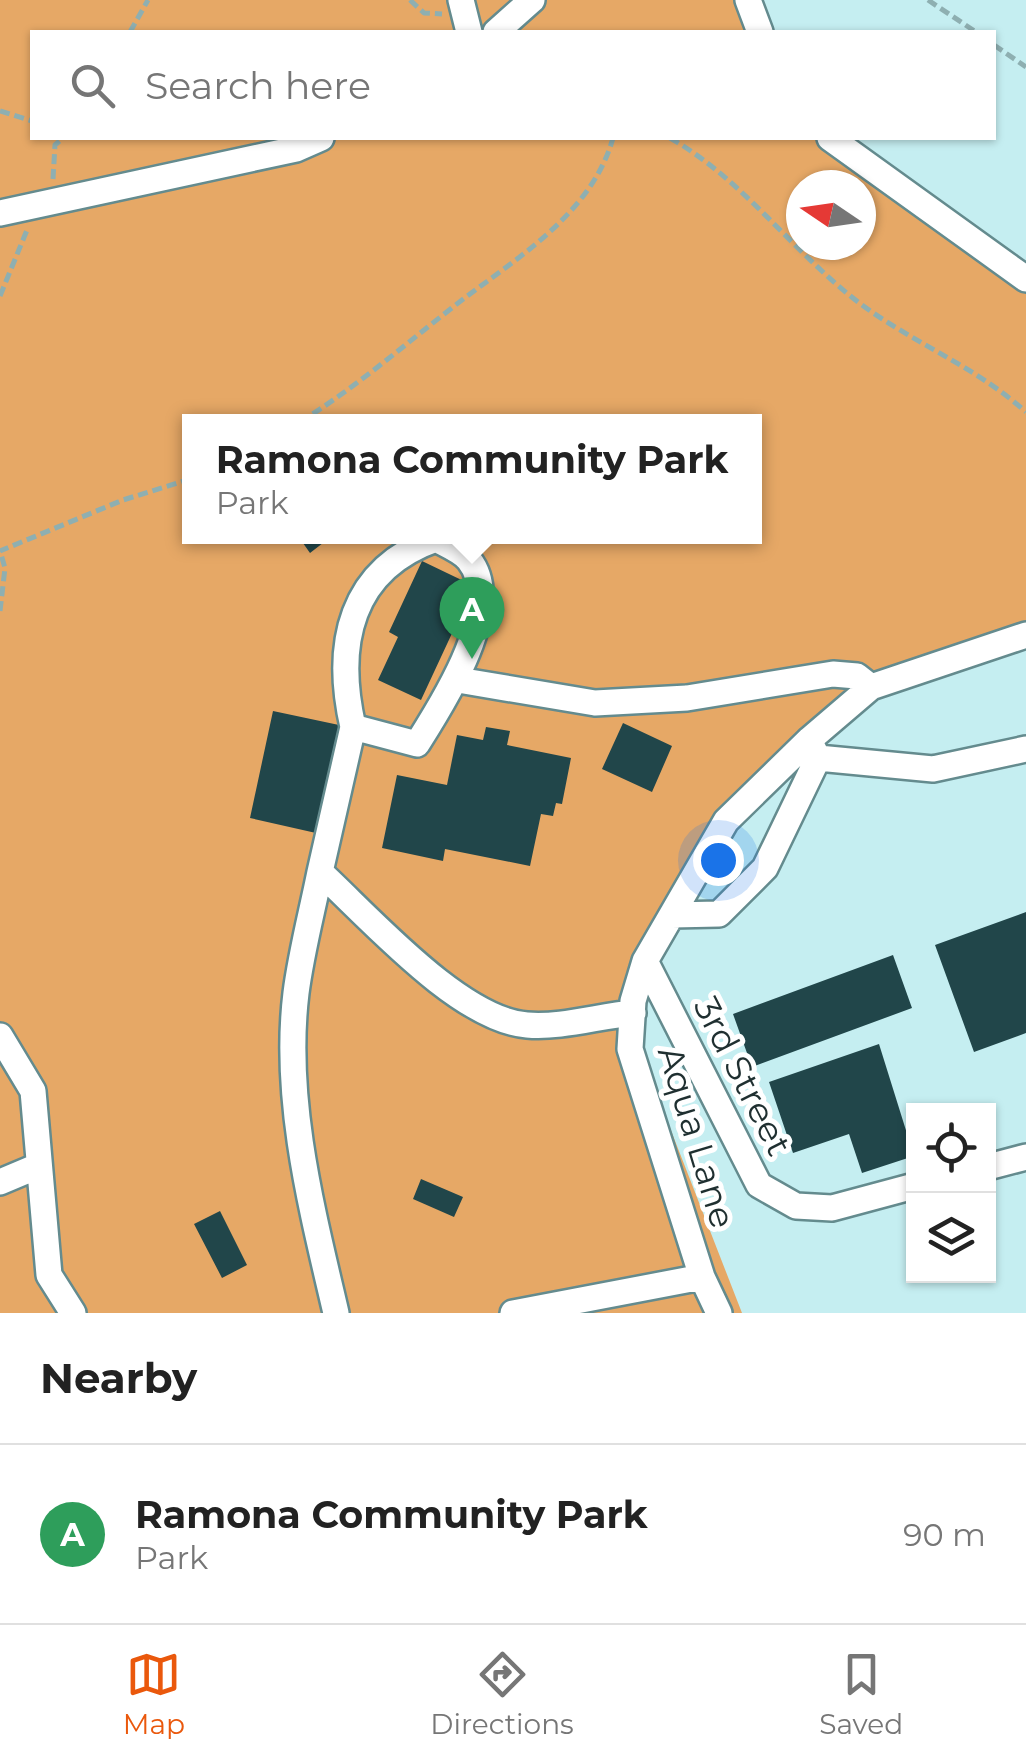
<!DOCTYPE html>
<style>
body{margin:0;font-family:Montserrat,sans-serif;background:#f2f2f2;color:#222}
.controls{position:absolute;right:30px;bottom:30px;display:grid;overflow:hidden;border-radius:0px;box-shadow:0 2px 8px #0004}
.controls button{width:90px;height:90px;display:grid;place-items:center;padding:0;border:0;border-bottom:2px solid #e0e0e0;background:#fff;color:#222;font:50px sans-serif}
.compass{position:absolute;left:786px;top:170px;width:90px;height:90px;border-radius:50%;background:#fff;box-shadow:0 2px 8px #0004;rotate:283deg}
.you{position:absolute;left:718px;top:860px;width:35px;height:35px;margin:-25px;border:8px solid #fff;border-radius:50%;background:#1a73e8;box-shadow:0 0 0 15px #1a73e833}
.badge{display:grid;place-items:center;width:65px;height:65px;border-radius:50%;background:#ea580c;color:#fff;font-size:32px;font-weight:700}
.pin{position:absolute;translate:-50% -82px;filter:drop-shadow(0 2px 5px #0008)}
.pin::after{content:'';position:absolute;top:52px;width:35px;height:30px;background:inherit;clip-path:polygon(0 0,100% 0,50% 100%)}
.popup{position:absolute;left:182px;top:414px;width:580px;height:130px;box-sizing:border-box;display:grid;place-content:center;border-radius:0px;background:#fff;filter:drop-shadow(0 2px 8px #0005);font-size:32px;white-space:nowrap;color:#767676}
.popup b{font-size:38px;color:#222}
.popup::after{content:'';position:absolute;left:50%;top:100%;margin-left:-20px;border:20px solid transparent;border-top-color:#fff}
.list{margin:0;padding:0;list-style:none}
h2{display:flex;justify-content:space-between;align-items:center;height:130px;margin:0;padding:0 40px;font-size:42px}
h2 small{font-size:32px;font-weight:400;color:#767676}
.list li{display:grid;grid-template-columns:65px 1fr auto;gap:30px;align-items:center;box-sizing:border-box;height:180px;padding:0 40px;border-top:2px solid #e0e0e0}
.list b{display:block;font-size:38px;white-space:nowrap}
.list p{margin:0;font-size:32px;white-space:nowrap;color:#767676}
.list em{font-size:32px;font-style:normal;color:#767676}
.icon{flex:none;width:55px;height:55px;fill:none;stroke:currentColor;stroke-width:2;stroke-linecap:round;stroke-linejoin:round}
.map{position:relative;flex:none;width:1026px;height:1313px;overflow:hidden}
.search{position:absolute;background:#fff;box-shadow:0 2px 8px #0004;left:30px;right:30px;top:30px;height:110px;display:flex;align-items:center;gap:25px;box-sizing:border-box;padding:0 35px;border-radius:0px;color:#767676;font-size:38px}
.sheet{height:310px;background:#fff}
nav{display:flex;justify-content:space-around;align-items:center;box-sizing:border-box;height:140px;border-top:2px solid #e0e0e0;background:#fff;font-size:28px;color:#767676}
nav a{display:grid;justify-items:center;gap:5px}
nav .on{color:#ea580c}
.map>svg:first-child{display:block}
.green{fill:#e6a866;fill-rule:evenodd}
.building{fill:#21464a}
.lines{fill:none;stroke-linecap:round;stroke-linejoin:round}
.minor-casing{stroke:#648b8e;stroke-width:30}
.path{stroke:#8eafb1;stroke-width:5;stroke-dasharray:10 5;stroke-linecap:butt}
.minor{stroke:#fff;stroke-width:25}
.labels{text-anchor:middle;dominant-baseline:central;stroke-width:10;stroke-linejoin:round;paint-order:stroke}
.street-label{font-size:35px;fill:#1f2f30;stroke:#fff}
</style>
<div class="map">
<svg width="1026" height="1313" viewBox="0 0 1026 1313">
<rect width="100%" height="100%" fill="#c5eef1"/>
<path class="green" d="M 0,0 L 748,0 L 759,32 L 32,32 L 32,138 L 829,138 L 1026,273 L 1026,632 L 910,670 L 746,797 L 641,971 L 642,1056 L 742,1313 L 0,1313 ZM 801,185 L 861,185 L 861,245 L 801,245 ZM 190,422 L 754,422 L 754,536 L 190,536 Z"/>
<path class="building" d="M 298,536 L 332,536 L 310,553 Z
M 422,561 L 474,586 L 421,700 L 378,680 L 398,637 L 389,632 Z
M 273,711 L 339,725 L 316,833 L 250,818 Z
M 623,723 L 672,746 L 652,792 L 602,769 Z
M 486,727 L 510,731 L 507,745 L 571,758 L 562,804 L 556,803 L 553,816 L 541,814 L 530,866 L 445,849 L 443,861 L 382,848 L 397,775 L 447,785 L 457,735 L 483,740 Z
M 1026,912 L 1026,1033 L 974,1052 L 935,945 Z
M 893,955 L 912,1008 L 752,1067 L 733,1014 Z
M 879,1044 L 914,1156 L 862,1173 L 849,1134 L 793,1153 L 769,1082 Z
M 421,1179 L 463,1197 L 454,1217 L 413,1199 Z
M 220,1211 L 247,1265 L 222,1278 L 194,1224 Z"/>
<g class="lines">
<g class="minor-casing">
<path id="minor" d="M 461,0 L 469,32
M 748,0 L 760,32
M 496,32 L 532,0
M 830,138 L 1026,279
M 0,213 L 296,149 L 321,138
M 458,680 L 595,703 L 687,698 L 833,674 L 857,676 L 871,687
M 353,727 C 334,644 350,569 436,539 C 447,545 462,551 469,560 C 506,606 443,703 417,744 L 353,727 L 320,872 C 370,918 460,1020 527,1025 C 561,1028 599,1016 633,1013
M 818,758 L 933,769 L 1026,749
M 320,872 C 312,912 301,953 296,993 C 283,1100 312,1210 336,1313
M 672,915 L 719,914 L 765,868 L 818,758 L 809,740
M 645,961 L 759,1185 L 796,1206 L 832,1208 L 914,1186
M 0,1036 L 33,1091 L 49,1275 L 73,1313
M 988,1167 L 1026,1157
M 0,1182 L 38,1166
M 513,1313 L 702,1277
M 719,1313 L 702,1277 L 630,1049 L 633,1001 L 645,961 L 726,821 L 809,740 L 871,687 L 1026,635"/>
</g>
<path class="path" d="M 410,0 L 424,13 L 442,14
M 928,0 L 976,32
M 130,32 L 148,0
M 994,45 L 1026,67
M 0,111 L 32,121
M 670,138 C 739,177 787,244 848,294 C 904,340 970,362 1026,412
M 53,179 L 55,145 L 63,138
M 0,296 L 27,230
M 300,422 C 355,388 402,347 453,307 C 513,260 591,216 613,138
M 0,611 L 5,568 L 0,551 L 123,500 L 190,479"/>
<use href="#minor" class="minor"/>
</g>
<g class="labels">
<g class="street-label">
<text transform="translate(743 1076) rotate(63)">3rd Street</text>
<text transform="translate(697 1137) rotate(73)">Aqua Lane</text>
</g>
</g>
</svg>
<div class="controls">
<button><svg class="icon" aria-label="locate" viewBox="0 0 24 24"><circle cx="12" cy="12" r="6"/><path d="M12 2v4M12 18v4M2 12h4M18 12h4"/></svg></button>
<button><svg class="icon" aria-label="layers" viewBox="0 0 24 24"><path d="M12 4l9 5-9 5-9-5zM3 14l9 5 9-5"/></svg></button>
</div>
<svg class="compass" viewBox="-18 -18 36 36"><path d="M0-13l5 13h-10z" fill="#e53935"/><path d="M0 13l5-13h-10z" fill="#767676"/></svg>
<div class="you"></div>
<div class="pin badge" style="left:472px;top:659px;background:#2e9e5b">A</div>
<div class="popup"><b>Ramona Community Park</b>Park</div>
<div class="search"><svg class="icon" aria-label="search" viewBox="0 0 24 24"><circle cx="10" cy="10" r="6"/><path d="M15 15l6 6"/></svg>Search here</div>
</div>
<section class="sheet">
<h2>Nearby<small></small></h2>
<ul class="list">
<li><span class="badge" style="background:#2e9e5b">A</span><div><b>Ramona Community Park</b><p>Park</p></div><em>90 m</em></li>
</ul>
</section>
<nav>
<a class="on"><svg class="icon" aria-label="map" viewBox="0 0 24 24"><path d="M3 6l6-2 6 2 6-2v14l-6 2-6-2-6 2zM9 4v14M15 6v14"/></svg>Map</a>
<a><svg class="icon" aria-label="directions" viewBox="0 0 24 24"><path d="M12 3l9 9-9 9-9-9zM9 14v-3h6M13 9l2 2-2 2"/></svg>Directions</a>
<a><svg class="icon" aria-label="saved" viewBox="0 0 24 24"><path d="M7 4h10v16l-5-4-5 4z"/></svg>Saved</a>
</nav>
